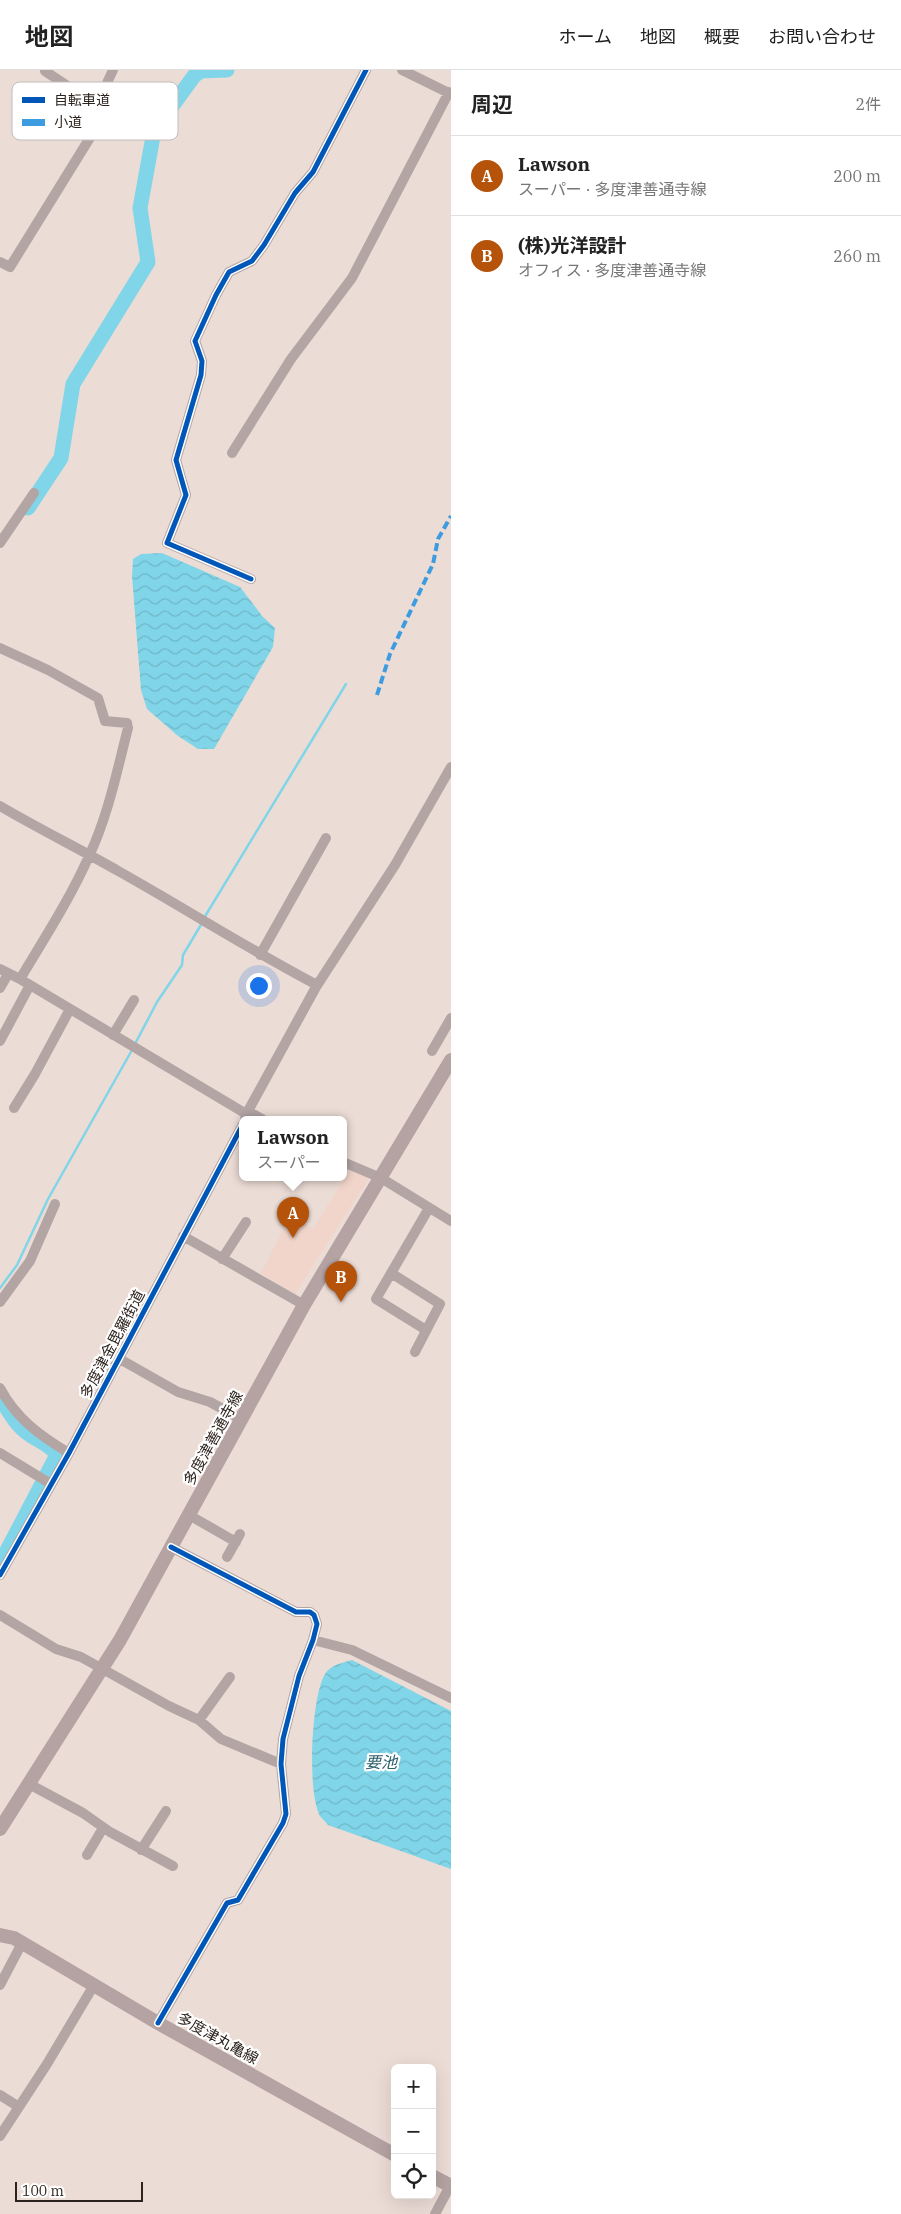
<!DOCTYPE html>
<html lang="ja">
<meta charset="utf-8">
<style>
body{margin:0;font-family:"IBM Plex Serif","Noto Sans JP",serif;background:#f6f6f6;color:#222}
.controls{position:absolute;right:15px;bottom:15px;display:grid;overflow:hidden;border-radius:8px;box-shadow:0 5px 20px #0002}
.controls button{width:45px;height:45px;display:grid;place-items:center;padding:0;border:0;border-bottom:1px solid #e0e0e0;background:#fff;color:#222;font:25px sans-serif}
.scale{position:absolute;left:15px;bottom:12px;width:128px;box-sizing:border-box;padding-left:5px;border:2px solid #2d231e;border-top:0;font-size:14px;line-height:18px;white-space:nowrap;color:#2d231e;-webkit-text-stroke:4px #fff;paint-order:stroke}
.you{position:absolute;left:258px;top:915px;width:18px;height:18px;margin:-12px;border:4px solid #fff;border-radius:50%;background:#1a73e8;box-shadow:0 0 0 8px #1a73e833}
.badge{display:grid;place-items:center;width:32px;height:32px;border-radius:50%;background:#b45309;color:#fff;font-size:16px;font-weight:700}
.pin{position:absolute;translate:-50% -41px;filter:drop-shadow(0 1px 2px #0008)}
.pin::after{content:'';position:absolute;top:26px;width:18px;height:15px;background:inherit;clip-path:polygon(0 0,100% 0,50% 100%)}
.popup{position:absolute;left:239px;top:1046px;width:108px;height:65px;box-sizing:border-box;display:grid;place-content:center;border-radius:8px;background:#fff;filter:drop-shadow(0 1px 4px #0005);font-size:16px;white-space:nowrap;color:#767676}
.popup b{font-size:19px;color:#222}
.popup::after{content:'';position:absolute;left:50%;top:100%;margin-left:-10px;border:10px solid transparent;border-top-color:#fff}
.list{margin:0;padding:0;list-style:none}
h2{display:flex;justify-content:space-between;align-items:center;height:65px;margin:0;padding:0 20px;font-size:21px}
h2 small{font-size:16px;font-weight:400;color:#767676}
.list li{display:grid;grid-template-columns:32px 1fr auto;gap:15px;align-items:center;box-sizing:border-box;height:80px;padding:0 20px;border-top:1px solid #e0e0e0}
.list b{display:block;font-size:19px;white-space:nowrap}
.list p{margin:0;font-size:16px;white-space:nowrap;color:#767676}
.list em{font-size:16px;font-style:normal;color:#767676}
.icon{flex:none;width:28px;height:28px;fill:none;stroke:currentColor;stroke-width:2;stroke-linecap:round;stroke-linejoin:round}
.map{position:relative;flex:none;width:451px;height:2144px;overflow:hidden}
header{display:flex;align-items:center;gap:30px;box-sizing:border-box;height:70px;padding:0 25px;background:#fff;border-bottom:1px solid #e0e0e0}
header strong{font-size:24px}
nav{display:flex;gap:28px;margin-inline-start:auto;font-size:18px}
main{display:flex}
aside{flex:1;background:#fff}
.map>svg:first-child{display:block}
.built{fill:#f1d5ca}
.water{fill:url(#water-waves)}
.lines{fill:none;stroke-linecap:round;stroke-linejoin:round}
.stream{stroke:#80d5e8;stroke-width:2.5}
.river{stroke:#80d5e8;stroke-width:15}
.street{stroke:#b4a5a5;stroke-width:10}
.secondary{stroke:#b5a3a3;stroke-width:14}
.quiet{stroke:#3d9ce0;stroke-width:4;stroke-dasharray:8 4;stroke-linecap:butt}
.cycleway-casing{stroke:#fff;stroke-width:8}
.cycleway{stroke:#0057b8;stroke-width:5}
.labels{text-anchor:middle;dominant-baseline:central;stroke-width:4.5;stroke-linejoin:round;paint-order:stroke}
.street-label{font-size:15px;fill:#2d231e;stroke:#fff}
.water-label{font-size:16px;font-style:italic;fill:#295e6b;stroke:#fff}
.key{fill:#fff;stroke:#c0bdbc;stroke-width:1}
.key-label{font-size:14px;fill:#2d231e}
</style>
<header>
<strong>地図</strong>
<nav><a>ホーム</a><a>地図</a><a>概要</a><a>お問い合わせ</a></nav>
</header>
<main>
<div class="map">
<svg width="451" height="2144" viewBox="0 0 451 2144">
<defs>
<pattern id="water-waves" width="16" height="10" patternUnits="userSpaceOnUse" patternTransform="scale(1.25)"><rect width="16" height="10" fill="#80d5e8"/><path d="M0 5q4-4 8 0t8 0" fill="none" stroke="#6fb7c7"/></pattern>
</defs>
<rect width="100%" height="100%" fill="#ecdcd6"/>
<path class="built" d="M 350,1099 L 369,1108 L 295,1224 L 261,1203 L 291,1145 L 313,1159 Z"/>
<path class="water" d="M 162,483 L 240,517 L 263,547 L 275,558 L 273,577 L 214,679 L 198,679 L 178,666 L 147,639 L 141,620 L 132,506 L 133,489 L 141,484 Z
M 352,1590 L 451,1641 L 451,1799 L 328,1755 C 326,1752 322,1749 320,1746 C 307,1723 311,1627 325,1604 C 330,1595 342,1593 352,1590 Z"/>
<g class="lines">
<path class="stream" d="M 204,848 L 346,614
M 135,974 L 157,932 L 182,895 L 183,885 L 202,853
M 0,1218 L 17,1195 L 48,1129 L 132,980"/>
<path class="river" d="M 28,438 L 61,388 L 73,314 L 148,192 L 140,138 L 154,61 L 194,6 L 201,1 L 227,0
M 0,1327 C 8,1340 16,1356 29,1364 C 38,1371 51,1375 57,1385 L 0,1494"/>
<path class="street" d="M 402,0 L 451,24
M 45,1 L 105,41
M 32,23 L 93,64
M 0,192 L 10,197 L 104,45 L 107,13 L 113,0
M 232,383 L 291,289 L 352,208 L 449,22
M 0,473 L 34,423
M 251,509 L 167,473 L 186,425 L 176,390 L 201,305 L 202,291 L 195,271 L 216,225 L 229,202 L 252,191 L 264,175 L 295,123 L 313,102 L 366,0
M 0,578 L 48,600 L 98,628 L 105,651 L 127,653 L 128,658 C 117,701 108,746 89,786 C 70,829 44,869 20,909
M 0,736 C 39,759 80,779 120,802 C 186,839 250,880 317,915
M 260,885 L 326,768
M 0,899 L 20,909 L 248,1045
M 0,918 L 8,904
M 113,965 L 134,930
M 0,971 L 30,915
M 432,981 L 451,948
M 14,1038 L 35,1004 L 70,939
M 248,1041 L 262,1049
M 245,1049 L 248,1041 L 316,917 L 395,795 L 451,697
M 343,1092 L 381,1108 L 451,1151
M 183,1166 L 304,1235
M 222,1189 L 246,1152
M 391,1203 L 440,1234 L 415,1282
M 0,1232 L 30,1191 L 55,1134
M 426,1260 L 376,1229 L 429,1138
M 118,1288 L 178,1322 L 210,1332 L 241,1349
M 0,1318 C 16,1348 40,1366 69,1383
M 0,1383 L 51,1414
M 189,1445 L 236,1472
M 227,1487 L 240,1464
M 0,1505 L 69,1383 L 243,1054
M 0,1545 L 56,1579 L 81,1587 L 169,1636 L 199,1650 L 221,1669 L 281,1694
M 313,1570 L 352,1580 L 451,1628
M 199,1650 L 230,1607
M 29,1714 L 83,1743 L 110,1762 L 173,1796
M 141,1780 L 166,1741
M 87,1785 L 103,1758
M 0,1915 L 22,1873
M 158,1953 L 227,1833 L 238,1830 L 283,1753 L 286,1744 L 281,1694 L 283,1669 L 299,1606 L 313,1570 L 317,1554 L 314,1545 L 310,1542 L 296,1542 L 171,1477
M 0,2025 L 19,2037
M 0,2066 L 47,1994 L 94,1915
M 435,2144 L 451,2114"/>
<path class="secondary" d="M 0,1759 L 120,1570 L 304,1235 L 451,990
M 0,1865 L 14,1868 L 158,1953 L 395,2085
M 432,2106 L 451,2116"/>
<path class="quiet" d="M 377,625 L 390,584 L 433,494 L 438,469 L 451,446"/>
<g class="cycleway-casing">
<path id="cycleway" d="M 251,509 L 167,473 L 186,425 L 176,390 L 201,305 L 202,291 L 195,271 L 216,225 L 229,202 L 252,191 L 264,175 L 295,123 L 313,102 L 366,0
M 0,1505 L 69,1383 L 243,1054
M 158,1953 L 227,1833 L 238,1830 L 283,1753 L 286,1744 L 281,1694 L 283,1669 L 299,1606 L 313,1570 L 317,1554 L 314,1545 L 310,1542 L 296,1542 L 171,1477"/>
</g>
<use href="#cycleway" class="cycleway"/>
</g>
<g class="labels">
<g class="street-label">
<text transform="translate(112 1274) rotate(-62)">多度津金毘羅街道</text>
<text transform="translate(213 1368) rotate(-61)">多度津善通寺線</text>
<text transform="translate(218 1968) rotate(29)">多度津丸亀線</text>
</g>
<g class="water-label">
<text x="381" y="1692">要池</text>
</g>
</g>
<rect x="12" y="12" width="166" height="58" rx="8" class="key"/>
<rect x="22" y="27" width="23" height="6" fill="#0057b8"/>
<rect x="22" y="49" width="23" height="7" fill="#3d9ce0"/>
<g class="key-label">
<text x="54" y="35">自転車道</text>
<text x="54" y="57">小道</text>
</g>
</svg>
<div class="controls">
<button>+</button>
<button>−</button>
<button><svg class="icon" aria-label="locate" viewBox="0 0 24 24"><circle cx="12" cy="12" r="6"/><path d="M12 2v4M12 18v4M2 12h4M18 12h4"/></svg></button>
</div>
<div class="scale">100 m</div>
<div class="you"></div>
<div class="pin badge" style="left:293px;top:1168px">A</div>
<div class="popup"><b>Lawson</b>スーパー</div>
<div class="pin badge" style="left:341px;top:1232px">B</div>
</div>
<aside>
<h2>周辺<small>2件</small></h2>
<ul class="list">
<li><span class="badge">A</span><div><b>Lawson</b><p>スーパー · 多度津善通寺線</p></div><em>200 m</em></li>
<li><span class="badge">B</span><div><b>(株)光洋設計</b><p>オフィス · 多度津善通寺線</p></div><em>260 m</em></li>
</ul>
</aside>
</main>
